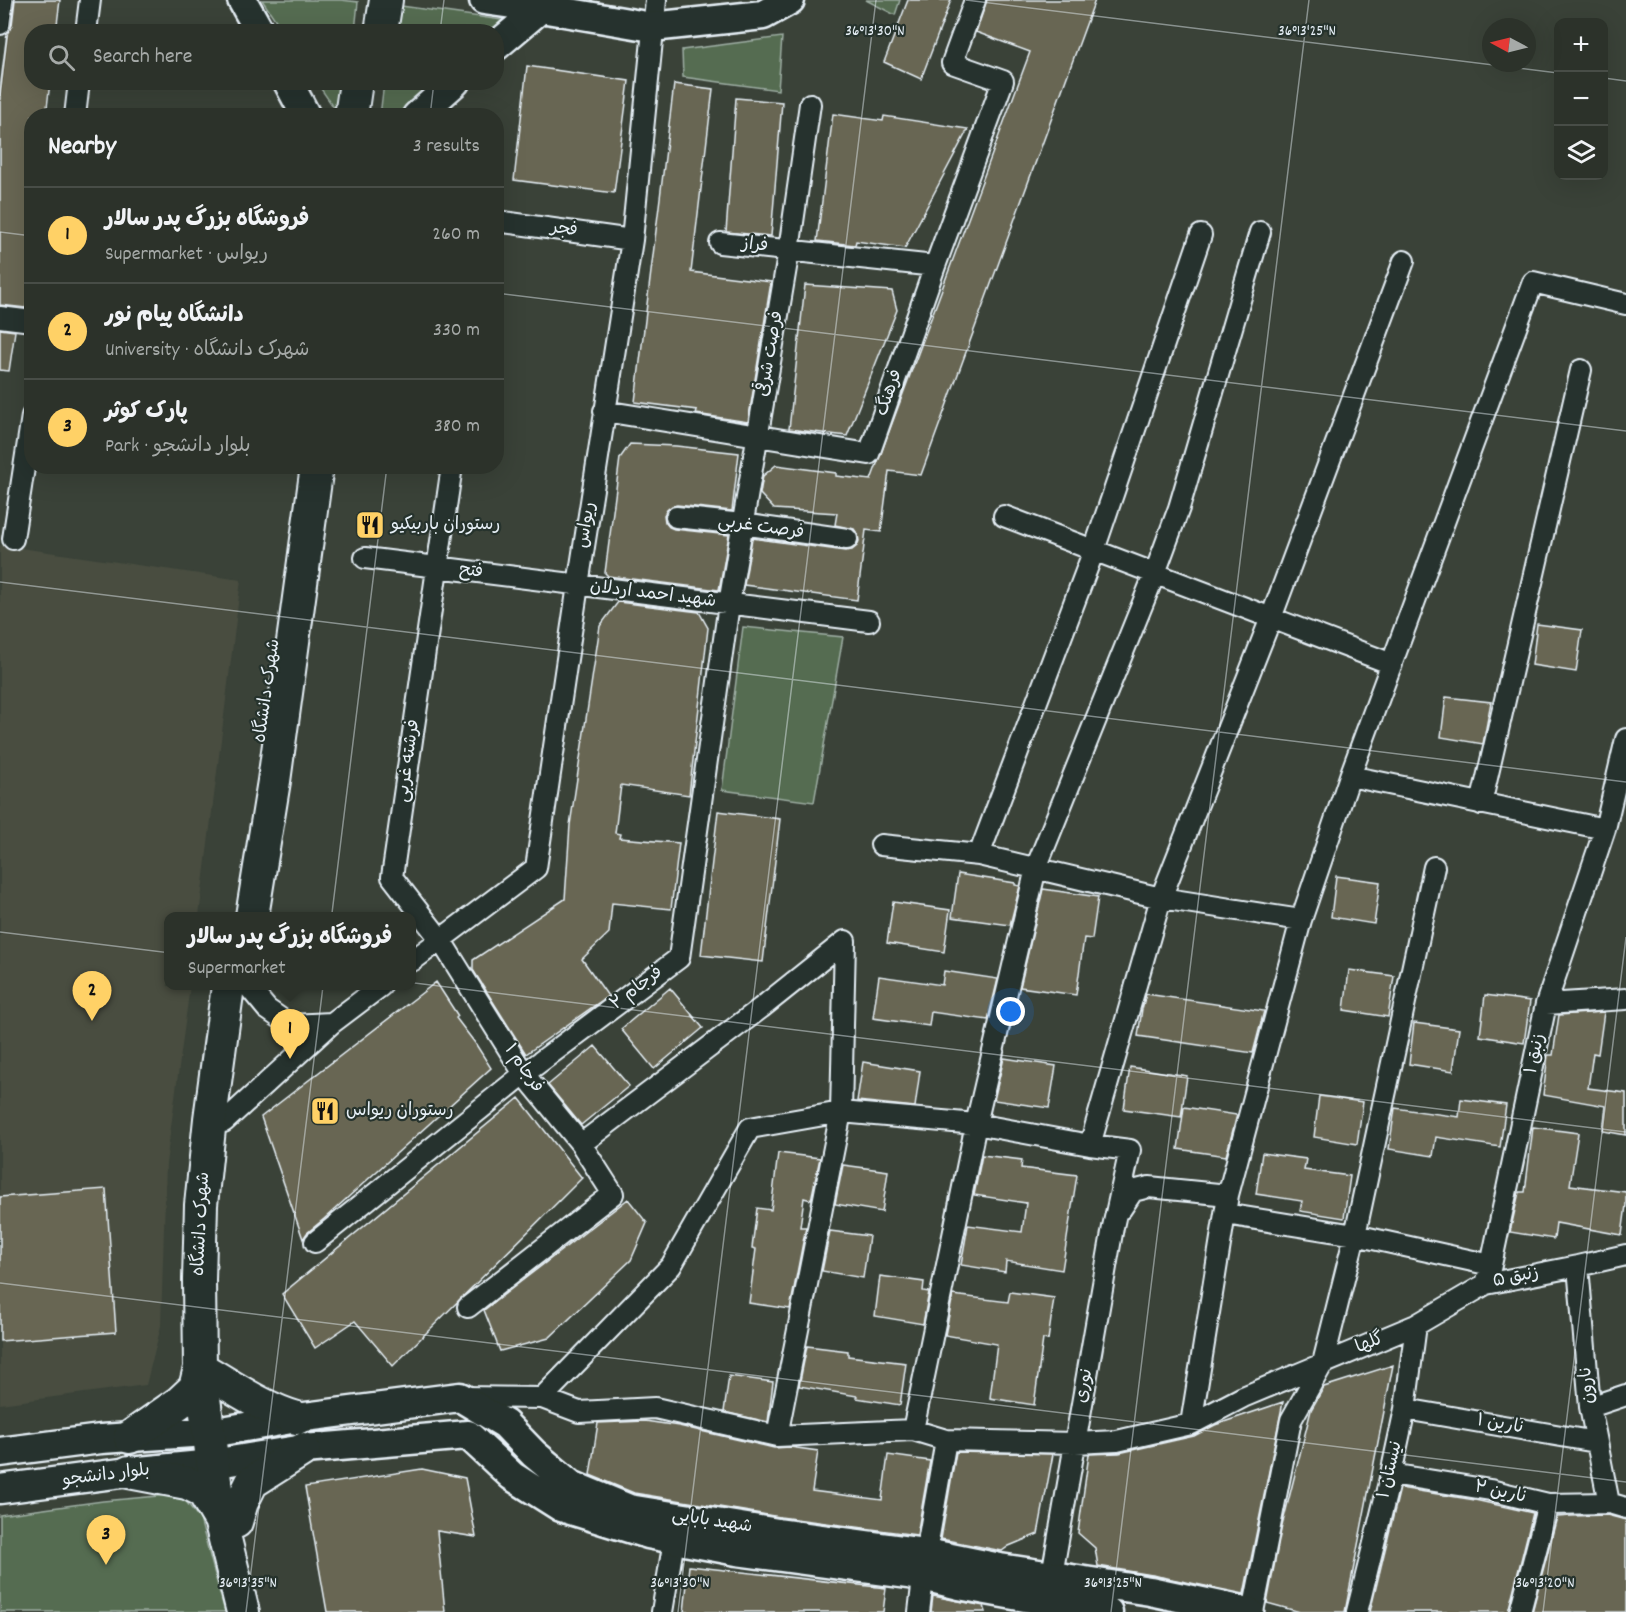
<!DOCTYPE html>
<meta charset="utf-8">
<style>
body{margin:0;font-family:Dekko,"Playpen Sans Arabic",sans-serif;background:#343a32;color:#f1f3f6}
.controls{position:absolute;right:18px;top:18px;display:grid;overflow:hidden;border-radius:12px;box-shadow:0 6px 24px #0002}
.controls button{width:54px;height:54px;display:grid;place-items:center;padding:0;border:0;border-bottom:2px solid #484d47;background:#2c322a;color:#f1f3f6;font:30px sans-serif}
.compass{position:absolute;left:1482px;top:18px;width:54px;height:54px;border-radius:50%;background:#2c322a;box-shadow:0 6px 24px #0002;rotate:277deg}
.you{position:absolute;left:1011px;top:1012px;width:21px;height:21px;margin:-15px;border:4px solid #fff;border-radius:50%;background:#1a73e8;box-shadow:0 0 0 9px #1a73e833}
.badge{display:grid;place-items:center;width:39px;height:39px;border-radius:50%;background:#ffd166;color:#111;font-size:20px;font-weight:700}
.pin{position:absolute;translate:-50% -50px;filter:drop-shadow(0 2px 3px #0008)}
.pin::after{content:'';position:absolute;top:32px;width:21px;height:18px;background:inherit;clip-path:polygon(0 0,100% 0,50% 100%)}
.popup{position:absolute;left:164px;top:912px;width:252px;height:78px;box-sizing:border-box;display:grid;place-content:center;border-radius:12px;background:#2c322a;filter:drop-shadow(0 2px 4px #0005);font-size:20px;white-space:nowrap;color:#a6aaa8}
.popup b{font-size:22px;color:#f1f3f6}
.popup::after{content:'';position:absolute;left:50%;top:100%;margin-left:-12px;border:12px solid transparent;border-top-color:#2c322a}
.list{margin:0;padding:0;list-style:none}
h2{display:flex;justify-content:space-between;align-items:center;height:78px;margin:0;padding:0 24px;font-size:26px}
h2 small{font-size:20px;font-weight:400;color:#a6aaa8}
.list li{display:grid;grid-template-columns:39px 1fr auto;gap:18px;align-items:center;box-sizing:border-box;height:96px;padding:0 24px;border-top:2px solid #484d47}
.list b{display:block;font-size:22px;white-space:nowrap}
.list p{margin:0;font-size:20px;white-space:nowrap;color:#a6aaa8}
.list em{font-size:20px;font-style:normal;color:#a6aaa8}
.icon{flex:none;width:33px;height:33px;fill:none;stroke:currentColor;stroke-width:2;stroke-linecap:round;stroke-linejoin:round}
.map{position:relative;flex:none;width:1626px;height:1612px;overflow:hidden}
.search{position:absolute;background:#2c322a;box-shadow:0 6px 24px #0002;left:24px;top:24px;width:480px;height:66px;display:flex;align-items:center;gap:15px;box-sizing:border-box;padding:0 21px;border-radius:24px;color:#a6aaa8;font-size:22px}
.panel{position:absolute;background:#2c322a;box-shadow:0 6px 24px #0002;left:24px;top:108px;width:480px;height:366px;border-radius:24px}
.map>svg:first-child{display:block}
.built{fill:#484d40}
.green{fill:#556c51;stroke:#9eaea4;stroke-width:1.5}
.building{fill:#686652;stroke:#e8f1f8;stroke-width:1.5}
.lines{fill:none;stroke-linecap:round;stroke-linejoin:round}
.street-casing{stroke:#e8f1f8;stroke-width:24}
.secondary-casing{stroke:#e8f1f8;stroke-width:33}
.primary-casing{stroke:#e8f1f8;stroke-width:36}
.street{stroke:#26332d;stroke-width:20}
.secondary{stroke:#26332d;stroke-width:28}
.primary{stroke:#26332d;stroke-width:32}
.ticks{fill:none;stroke:#e8f1f8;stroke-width:1.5;stroke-opacity:0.45}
.labels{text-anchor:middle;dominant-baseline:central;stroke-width:4.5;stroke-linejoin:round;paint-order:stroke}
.street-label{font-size:18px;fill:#e8f1f8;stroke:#26332d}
.poi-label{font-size:18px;fill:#e8f1f8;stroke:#26332d;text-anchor:start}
.ticks-label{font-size:15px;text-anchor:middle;fill:#e8f1f8;stroke:#26332d;stroke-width:4.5;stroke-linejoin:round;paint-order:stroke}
</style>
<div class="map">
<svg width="1626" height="1612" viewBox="0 0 1626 1612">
<rect width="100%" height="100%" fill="#3a4238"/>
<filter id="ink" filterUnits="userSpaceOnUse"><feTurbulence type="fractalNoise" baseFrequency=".0167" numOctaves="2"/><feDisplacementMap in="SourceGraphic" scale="12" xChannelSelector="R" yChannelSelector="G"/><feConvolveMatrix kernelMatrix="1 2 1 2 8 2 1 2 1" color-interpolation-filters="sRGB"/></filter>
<g filter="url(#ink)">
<path class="built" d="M 0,545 L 241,580 L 199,916 L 168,916 L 168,986 L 190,986 L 166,1164 L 161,1326 L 146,1385 L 0,1404 Z"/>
<path class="green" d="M 262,0 L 341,0 L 358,2 L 355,31 L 283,31 Z
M 866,0 L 900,0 L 895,15 Z
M 394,5 L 509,21 L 496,32 L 391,32 Z
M 782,37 L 778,90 L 683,77 L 682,50 Z
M 317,83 L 349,83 L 339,115 Z
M 384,83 L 440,83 L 401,115 L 380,116 Z
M 743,627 L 843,637 L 814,802 L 722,790 Z
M 180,1494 L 200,1519 L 225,1612 L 0,1612 L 0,1515 L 103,1501 Z"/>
<path class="building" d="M 15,0 L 60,0 L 56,32 L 32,32 L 32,82 L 50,82 L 46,116 L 32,116 L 32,260 L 26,308 L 0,305 L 0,90 L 7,33 L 12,25 Z
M 908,0 L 951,0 L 921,79 L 884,62 Z
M 987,0 L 1095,0 L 921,475 L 889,471 L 881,532 L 866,530 L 857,600 L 744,585 L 752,538 L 845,551 L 852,550 L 857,546 L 859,541 L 858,535 L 854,529 L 835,525 L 837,513 L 774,509 L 760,494 L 763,476 L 776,465 L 836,473 L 836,476 L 871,480 L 1030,52 L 976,32 Z
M 527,66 L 629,81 L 614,193 L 514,180 Z
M 674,84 L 713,89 L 691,272 L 771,282 L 748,422 L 696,414 L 697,410 L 635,402 Z
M 736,98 L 782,102 L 771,236 L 726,232 Z
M 833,114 L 883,121 L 884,116 L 968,129 L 905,248 L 856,241 L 855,245 L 817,241 Z
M 805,285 L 892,291 L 897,310 L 847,436 L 789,429 Z
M 0,329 L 15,331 L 9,371 L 0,370 Z
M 630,444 L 676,446 L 739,453 L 732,511 L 677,505 L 672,506 L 667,510 L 664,515 L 665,522 L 669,527 L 674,529 L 729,535 L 719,590 L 608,576 L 605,573 L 620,458 Z
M 618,602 L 699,612 L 708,628 L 689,795 L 621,785 L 615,833 L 620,834 L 619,838 L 679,843 L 671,909 L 612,903 L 609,933 L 582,959 L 608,996 L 526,1054 L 473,970 L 473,960 L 565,899 L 570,825 L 600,626 Z
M 1537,624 L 1582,630 L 1576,672 L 1532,665 Z
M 1446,697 L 1491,702 L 1483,744 L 1441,737 Z
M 718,811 L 780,819 L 763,962 L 701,955 Z
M 958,874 L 1015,883 L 1015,885 L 1020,886 L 1010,925 L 952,917 Z
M 1336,876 L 1380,882 L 1374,924 L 1331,917 Z
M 1043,889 L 1098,897 L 1092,939 L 1084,938 L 1076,995 L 1020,987 Z
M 893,902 L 950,910 L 944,952 L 887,943 Z
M 1349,970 L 1394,976 L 1388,1017 L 1344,1010 Z
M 944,971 L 998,979 L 988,1020 L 931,1012 L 929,1026 L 873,1018 L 879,976 L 942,985 Z
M 436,982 L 458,1016 L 456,1018 L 475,1043 L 491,1068 L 324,1219 L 307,1233 L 303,1239 L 261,1117 Z
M 670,988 L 703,1028 L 654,1069 L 621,1029 Z
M 1146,994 L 1264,1011 L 1253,1053 L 1138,1036 L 1142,1009 Z
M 1485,995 L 1530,1001 L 1524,1043 L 1480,1036 Z
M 1604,1012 L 1598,1054 L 1593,1053 L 1588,1088 L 1626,1093 L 1626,1135 L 1603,1131 L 1606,1106 L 1543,1095 L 1548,1055 L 1553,1055 L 1559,1015 Z
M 1414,1023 L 1459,1029 L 1453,1071 L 1409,1064 Z
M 595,1046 L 629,1086 L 581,1125 L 548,1085 Z
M 1004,1058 L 1056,1066 L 1049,1108 L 994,1100 Z
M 863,1062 L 920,1071 L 915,1107 L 857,1101 Z
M 1130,1067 L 1187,1076 L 1181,1117 L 1124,1109 Z
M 1319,1096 L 1363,1102 L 1357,1144 L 1314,1137 Z
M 519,1098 L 582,1178 L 393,1366 L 355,1321 L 315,1348 L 282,1294 Z
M 1461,1099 L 1506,1105 L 1500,1147 L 1436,1137 L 1433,1156 L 1389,1149 L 1395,1108 L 1459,1117 Z
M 1184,1107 L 1237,1115 L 1226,1156 L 1178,1149 Z
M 1533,1127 L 1578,1133 L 1570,1185 L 1626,1192 L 1626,1205 L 1622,1235 L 1556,1223 L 1554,1239 L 1510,1232 L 1519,1192 L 1525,1192 Z
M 778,1153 L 820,1158 L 811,1200 L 804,1198 L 800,1227 L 806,1227 L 790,1309 L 749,1303 L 756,1249 L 752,1248 L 757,1208 L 771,1210 Z
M 1262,1153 L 1306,1159 L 1304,1170 L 1350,1176 L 1344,1218 L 1300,1211 L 1302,1201 L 1256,1194 Z
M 982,1155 L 1022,1160 L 1021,1168 L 1077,1175 L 1062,1270 L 1006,1261 L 1005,1272 L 961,1265 L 968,1225 L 1022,1232 L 1026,1203 L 974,1195 Z
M 843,1165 L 888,1171 L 882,1212 L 835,1204 Z
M 106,1189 L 116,1332 L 0,1341 L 0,1197 Z
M 628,1199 L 647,1223 L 631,1260 L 549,1338 L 500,1351 L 484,1310 Z
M 830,1231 L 869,1236 L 863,1278 L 822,1271 Z
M 880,1276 L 924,1282 L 923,1291 L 929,1292 L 923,1324 L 875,1316 Z
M 1010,1292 L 1054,1298 L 1048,1340 L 1043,1339 L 1034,1405 L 990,1398 L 997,1344 L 945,1335 L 953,1295 L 1008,1302 Z
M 807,1346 L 848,1351 L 848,1356 L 906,1363 L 900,1405 L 856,1398 L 857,1396 L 799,1386 Z
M 1393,1365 L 1345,1612 L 1300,1612 L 1267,1603 L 1281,1530 L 1311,1410 L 1324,1387 Z
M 729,1376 L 773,1382 L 768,1422 L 724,1412 Z
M 1283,1402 L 1244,1594 L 1152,1575 L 1098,1566 L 1095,1548 L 1078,1533 L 1089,1454 L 1119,1453 L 1194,1436 L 1215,1425 Z
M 645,1421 L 679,1426 L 774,1448 L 790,1447 L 818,1451 L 812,1491 L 882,1500 L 888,1455 L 930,1461 L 917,1535 L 780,1517 L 634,1493 L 590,1475 L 598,1423 Z
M 956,1452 L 1053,1454 L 1038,1534 L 1009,1546 L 1002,1551 L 941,1539 Z
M 422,1469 L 465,1478 L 476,1537 L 437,1531 L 445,1612 L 327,1612 L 305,1487 Z
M 1400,1488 L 1475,1500 L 1533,1513 L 1508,1612 L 1370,1612 Z
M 1607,1515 L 1626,1520 L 1626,1612 L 1532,1612 L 1557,1517 L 1571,1516 Z
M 689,1566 L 886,1588 L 883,1612 L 684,1612 Z
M 933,1596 L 984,1606 L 986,1612 L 931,1612 Z"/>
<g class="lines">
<g class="street-casing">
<path id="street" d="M 0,24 L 3,0
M 86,32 L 90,0
M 75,116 L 79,82
M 496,221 L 632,240
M 720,243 L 935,266
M 0,317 L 32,321
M 604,411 L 869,454 L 935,266 L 1003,81 L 952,63 L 975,0
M 452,466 L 392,877 L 440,939 L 524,1074 L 581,1144 L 613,1194 L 468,1307
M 1004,516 L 1392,664
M 676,517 L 742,524 L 847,539
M 13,539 L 32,416
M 365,558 L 869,621
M 1350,776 L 1605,829
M 1481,804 L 1581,370
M 881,845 L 979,855 L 1161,898 L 1301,920
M 979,855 L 1094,550 L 1201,235
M 412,961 L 536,868 L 578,585 L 632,240 L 656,0
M 248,986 L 267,1009 L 290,1025 L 332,1023
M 1546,1004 L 1626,999
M 224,1122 L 332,1023 L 381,986
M 581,1144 L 761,1008 L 845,941
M 1090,1145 L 1161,898 L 1271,618 L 1404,261
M 1121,1209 L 1133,1191 L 1149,1187 L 1228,1195
M 1225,1214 L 1355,1235 L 1491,1265
M 315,1242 L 524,1074 L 679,958 L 729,604 L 789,250 L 810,104
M 1578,1266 L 1590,1407 L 1609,1503
M 1486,1284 L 1491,1265 L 1546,1004 L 1605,829 L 1626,739
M 464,1397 L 542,1398 L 579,1412 L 655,1408 L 777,1436 L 913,1430 L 946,1440 L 1075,1443 L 1117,1441 L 1191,1424 L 1243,1397 L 1416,1325 L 1486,1284 L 1578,1266 L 1626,1255
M 542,1398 L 671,1266 L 750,1128 L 841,1112 L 976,1124 L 1036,868 L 1155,573 L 1179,508 L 1260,232
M 1590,1407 L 1626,1395
M 1405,1409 L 1596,1442
M 1191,1424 L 1228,1195 L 1301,920 L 1350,776 L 1533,282 L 1626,304
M 913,1430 L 976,1124 L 1090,1145 L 1130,1150 L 1113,1227 L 1052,1575
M 777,1436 L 841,1112 L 845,941
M 1391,1474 L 1490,1490 L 1548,1504 L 1609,1503 L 1626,1508
M 662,1612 L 674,1540
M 919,1612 L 926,1553 L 946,1440
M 1253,1612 L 1291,1420 L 1323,1363 L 1355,1235 L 1434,867
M 1357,1612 L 1391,1474 L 1405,1409 L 1416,1325
M 1520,1612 L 1548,1504"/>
</g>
<g class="secondary-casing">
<path id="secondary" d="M 242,0 L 260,32
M 484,0 L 541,8 L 652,27 L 763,15 L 790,0
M 496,46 L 541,8 L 535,0
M 288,82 L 306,116
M 417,116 L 455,82
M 0,1452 L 101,1439 L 222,1431 L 297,1418 L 460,1397 L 505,1424 L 534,1454 L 571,1485 L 629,1509 L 778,1533 L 926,1553 L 1000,1568 L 1150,1591 L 1249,1612
M 0,1489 L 129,1472 L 212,1464 L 304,1449 L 468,1435 L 512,1476 L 561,1507 L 648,1534 L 737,1551 L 923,1576 L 959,1585 L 1108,1612"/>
</g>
<g class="primary-casing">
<path id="primary" d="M 381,32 L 386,0
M 351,116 L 356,82
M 252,916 L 274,781 L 317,466
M 228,986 L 210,1119 L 201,1205 L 199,1280 L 200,1368 L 220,1519 L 243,1612
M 200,1368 C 232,1386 262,1408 297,1418
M 130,1437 L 180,1402 L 195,1388 L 200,1368
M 129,1472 L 187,1483 L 203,1491 L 219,1518
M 236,1522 L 242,1502 L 252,1482 L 304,1449"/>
</g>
<use href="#street" class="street"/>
<use href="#secondary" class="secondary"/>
<use href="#primary" class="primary"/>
</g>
</g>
<path class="ticks" d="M 966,0 L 1558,73M 440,32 L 444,0M 1604,78 L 1626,81M 0,96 L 12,0M 430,116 L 434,82M 0,232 L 32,236M 496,293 L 1626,431M 0,582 L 1626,782M 0,932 L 1626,1132M 0,1283 L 1626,1482M 246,1612 L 387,466M 678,1612 L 876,0M 1111,1612 L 1309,0M 1543,1612 L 1626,937"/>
<defs>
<g id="restaurant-square" transform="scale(1.5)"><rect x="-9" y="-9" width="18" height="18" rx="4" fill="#ffd166" stroke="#26332d"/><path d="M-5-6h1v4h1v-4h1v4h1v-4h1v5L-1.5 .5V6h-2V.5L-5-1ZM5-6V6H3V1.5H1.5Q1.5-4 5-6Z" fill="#111"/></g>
</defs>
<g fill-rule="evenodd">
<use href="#restaurant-square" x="370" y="525"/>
<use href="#restaurant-square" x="325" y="1111"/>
</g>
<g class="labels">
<g class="street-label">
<text transform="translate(564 230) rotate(8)">فجر</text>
<text transform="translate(755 246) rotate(6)">فراز</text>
<text transform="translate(771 354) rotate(-80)">فرصت شرقی</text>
<text transform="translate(890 393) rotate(-71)">فرهنگ</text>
<text transform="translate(587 525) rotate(-81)">ریواس</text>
<text transform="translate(761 528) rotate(8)">فرصت غربی</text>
<text transform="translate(471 572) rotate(7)">فتح</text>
<text transform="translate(653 595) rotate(7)">شهید احمد اردلان</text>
<text transform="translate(268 691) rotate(-82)">شهرک دانشگاه</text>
<text transform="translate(409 761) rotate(-82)">فرشته غربی</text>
<text transform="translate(637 989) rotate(-37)">فرجام ۲</text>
<text transform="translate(1536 1054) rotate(-78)">زنبق ۱</text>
<text transform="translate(523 1069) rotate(55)">فرجام ۱</text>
<text transform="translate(202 1224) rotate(-87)">شهرک دانشگاه</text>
<text transform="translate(1516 1278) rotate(-11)">زنبق ۵</text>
<text transform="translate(1370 1344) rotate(-22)">گلها</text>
<text transform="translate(1588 1385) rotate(-95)">نارون</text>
<text transform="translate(1085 1386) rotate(-80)">نوری</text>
<text transform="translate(1500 1425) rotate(10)">نارین ۱</text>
<text transform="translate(1391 1470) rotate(-77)">نیستان ۱</text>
<text transform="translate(106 1476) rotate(-7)">بلوار دانشجو</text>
<text transform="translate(1500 1493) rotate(12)">نارین ۲</text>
<text transform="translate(712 1522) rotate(9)">شهید بابایی</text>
</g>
<g class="poi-label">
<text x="391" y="525">رستوران باربیکیو</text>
<text x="346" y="1111">رستوران ریواس</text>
</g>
</g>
<g class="ticks-label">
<text x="875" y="35">36°13'30"N</text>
<text x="1307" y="35">36°13'25"N</text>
<text x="248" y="1587">36°13'35"N</text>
<text x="680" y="1587">36°13'30"N</text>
<text x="1113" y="1587">36°13'25"N</text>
<text x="1545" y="1587">36°13'20"N</text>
</g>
</svg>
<div class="controls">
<button>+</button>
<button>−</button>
<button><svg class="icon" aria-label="layers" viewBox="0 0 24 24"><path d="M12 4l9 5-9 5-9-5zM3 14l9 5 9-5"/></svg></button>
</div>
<svg class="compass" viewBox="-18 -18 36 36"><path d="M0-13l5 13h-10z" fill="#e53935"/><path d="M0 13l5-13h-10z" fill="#a6aaa8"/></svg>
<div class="you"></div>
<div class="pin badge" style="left:290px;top:1059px">1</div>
<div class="popup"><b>فروشگاه بزرگ پدر سالار</b>Supermarket</div>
<div class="pin badge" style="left:92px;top:1021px">2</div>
<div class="pin badge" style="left:106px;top:1565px">3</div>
<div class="search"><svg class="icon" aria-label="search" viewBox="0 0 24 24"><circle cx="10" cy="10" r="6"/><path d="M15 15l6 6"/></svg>Search here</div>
<section class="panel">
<h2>Nearby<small>3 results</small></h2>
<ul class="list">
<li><span class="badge">1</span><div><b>فروشگاه بزرگ پدر سالار</b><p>Supermarket · ریواس</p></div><em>260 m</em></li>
<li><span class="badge">2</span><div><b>دانشگاه پیام نور</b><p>University · شهرک دانشگاه</p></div><em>330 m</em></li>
<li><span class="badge">3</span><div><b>پارک کوثر</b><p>Park · بلوار دانشجو</p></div><em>380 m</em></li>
</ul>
</section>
</div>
